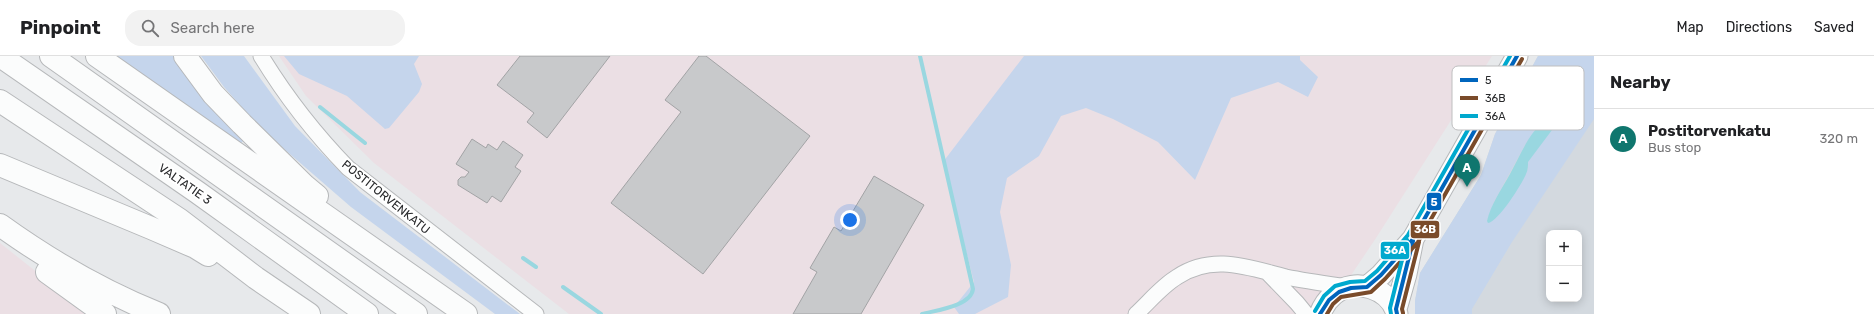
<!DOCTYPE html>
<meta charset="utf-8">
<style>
body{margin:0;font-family:Rubik,sans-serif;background:#f2f2f2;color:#202124}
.controls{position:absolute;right:12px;bottom:12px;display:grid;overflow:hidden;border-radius:8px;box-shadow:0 2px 10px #0003}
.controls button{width:36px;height:36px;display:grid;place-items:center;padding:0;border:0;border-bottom:1px solid #e0e0e0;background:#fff;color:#202124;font:20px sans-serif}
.you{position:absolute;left:850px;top:164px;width:14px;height:14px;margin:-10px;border:3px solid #fff;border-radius:50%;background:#1a73e8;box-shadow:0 0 0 6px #1a73e833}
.badge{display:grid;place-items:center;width:26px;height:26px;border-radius:50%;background:#0f766e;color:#fff;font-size:13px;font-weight:700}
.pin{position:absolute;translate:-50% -33px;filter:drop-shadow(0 1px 2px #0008)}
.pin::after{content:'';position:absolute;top:21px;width:14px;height:12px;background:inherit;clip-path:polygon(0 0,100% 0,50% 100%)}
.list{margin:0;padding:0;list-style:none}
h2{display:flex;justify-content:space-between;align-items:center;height:52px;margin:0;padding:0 16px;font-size:17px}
h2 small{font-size:13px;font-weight:400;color:#757577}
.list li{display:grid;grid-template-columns:26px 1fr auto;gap:12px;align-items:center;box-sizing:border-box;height:60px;padding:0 16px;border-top:1px solid #e0e0e0}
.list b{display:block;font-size:15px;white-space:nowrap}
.list p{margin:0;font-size:13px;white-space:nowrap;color:#757577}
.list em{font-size:13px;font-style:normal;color:#757577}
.icon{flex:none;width:22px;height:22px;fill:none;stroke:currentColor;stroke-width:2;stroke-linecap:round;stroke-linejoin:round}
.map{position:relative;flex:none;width:1594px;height:258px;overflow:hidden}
header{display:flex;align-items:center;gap:24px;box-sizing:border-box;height:56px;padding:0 20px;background:#fff;border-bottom:1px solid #e0e0e0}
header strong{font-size:19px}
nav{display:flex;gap:22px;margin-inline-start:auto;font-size:14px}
.search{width:280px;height:36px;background:#f2f2f2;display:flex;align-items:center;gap:10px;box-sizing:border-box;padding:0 14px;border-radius:16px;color:#757577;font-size:15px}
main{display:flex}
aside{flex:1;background:#fff}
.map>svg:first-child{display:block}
.built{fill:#d3d9df;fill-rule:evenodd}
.industrial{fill:#ebdfe4}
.green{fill:#c5d5ec;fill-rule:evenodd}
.water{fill:#99d7e0}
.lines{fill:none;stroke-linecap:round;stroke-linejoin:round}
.stream{stroke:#99d7e0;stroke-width:4}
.building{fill:#c8c9cb;stroke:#a2a3a5}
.minor-casing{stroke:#b6b8ba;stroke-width:17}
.secondary-casing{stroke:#b6b8ba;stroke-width:23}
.motorway-casing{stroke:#b6b8ba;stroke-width:24}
.minor{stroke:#fbfcfc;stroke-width:15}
.secondary{stroke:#fbfcfc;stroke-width:21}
.motorway{stroke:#fbfcfc;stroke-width:22}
.bus-1-casing{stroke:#fff;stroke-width:7}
.bus-2-casing{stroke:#fff;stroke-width:7}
.bus-3-casing{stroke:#fff;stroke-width:7}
.bus-1{stroke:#0065bd;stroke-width:4}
.bus-2{stroke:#7a4b2a;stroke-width:4}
.bus-3{stroke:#00a9ce;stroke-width:4}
.labels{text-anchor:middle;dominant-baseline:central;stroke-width:4;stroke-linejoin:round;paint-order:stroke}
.street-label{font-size:12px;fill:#292a2c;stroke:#fff}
.key{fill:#fff;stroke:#bfbfc0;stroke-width:1}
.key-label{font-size:11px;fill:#292a2c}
.line-badge{stroke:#fff;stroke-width:1.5}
.badge-label{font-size:11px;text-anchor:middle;font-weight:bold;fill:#fff}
</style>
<header>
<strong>Pinpoint</strong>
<div class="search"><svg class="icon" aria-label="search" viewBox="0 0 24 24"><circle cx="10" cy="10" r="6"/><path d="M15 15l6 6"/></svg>Search here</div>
<nav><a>Map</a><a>Directions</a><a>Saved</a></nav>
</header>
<main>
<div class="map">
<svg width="1594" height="258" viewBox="0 0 1594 258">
<rect width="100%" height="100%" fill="#e7e9eb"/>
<path class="built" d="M 1538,0 L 1594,0 L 1594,258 L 1415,258 L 1415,245 L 1420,217 L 1481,119 L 1495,78 ZM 1549,177 L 1579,177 L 1579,243 L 1549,243 Z"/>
<path class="industrial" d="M 279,0 L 1492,0 L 1376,182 L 1325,258 L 569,258 L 374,107 L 306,40 Z
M 0,187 L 72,244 L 87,258 L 0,258 Z"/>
<path class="green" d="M 116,0 L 178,0 L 246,82 L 240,88 Z
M 201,0 L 244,0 L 295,70 L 360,136 L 520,258 L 495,258 L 351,151 L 261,73 L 224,31 Z
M 284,0 L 419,0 L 414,8 L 422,28 L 419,36 L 389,72 L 385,73 L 347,40 L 299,18 Z
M 1024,0 L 1300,0 L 1300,4 L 1318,21 L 1308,41 L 1278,26 L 1231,42 L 1195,124 L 1158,86 L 1113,63 L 1086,52 L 1061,60 L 1039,100 L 1007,122 L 1000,156 L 1011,209 L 1008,241 L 975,258 L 959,258 L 954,251 L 974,226 L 943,106 Z
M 1538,0 L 1594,0 L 1594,63 L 1512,186 L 1472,253 L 1472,258 L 1415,258 L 1415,245 L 1420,217 L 1481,119 L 1495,78 ZM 1538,70 L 1528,106 L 1528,113 L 1487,165 L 1494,146 L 1525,89 Z"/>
<path class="water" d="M 1545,64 L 1550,64 L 1553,68 L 1552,74 L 1528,106 C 1528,110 1528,114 1526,118 C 1522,128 1498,166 1488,167 L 1487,165 C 1491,148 1501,134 1510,118 C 1520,100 1528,78 1545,64 Z"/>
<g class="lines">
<path class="stream" d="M 920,0 L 973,233 C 971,250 937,254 922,258
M 320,51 L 365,87
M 523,202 L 536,211
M 563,231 L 601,258"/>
</g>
<path class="building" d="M 520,0 L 610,0 L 547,82 L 527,66 L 534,57 L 497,29 Z
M 699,0 L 706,0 L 810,80 L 703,218 L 611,147 L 681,56 L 665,44 Z
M 472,83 L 486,92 L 488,88 L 497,94 L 503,85 L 523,99 L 515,111 L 521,115 L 501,146 L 492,140 L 487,147 L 458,129 L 458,124 L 461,121 L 465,121 L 469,116 L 456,108 Z
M 874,120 L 924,149 L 861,258 L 793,258 L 817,216 L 810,212 L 834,171 L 841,175 Z"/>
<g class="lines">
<g class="minor-casing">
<path id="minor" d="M 261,0 C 286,41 315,78 348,112 L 536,258
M 1267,216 L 1297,247 L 1306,258
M 1136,258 C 1149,246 1162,230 1177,221 C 1213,197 1249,212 1286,221 C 1306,225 1327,228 1347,231"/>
</g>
<g class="secondary-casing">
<path id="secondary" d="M 1367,231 L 1381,219 L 1413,183 L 1517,0
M 1396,253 L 1406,218 L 1413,183
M 1320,258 C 1323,250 1327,244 1334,238 C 1355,221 1390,232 1397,258"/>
</g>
<g class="motorway-casing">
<path id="motorway" d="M 0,0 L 197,136 L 367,258
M 51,0 L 416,258
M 97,0 L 466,258
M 185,0 L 213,38 L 242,68 L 305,130 L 317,140
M 0,45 L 180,164 L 256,222 L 309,258
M 0,109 L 151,172 L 195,191 L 208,199
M 0,169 C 50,205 102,235 159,258
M 47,216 L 105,258"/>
</g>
<use href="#minor" class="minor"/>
<use href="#secondary" class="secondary"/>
<use href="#motorway" class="motorway"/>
<g class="bus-1-casing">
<path id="bus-1" d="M 1320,258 L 1329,244 L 1339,236 L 1351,232 L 1367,231 L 1381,219 L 1413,183 L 1517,0
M 1397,258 L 1396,253 L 1413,185"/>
</g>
<g class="bus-2-casing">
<path id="bus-2" d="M 1403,257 L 1402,253 L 1419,186
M 1327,258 L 1333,248 L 1341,241 L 1371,236 L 1385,223 L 1418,186 L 1522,3"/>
</g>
<g class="bus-3-casing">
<path id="bus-3" d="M 1315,255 L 1324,240 L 1335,230 L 1350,226 L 1365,225 L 1377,215 L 1408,179 L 1510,0
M 1391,258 L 1390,252 L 1407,184"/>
</g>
<use href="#bus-1" class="bus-1"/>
<use href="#bus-2" class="bus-2"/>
<use href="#bus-3" class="bus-3"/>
</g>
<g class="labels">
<g class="street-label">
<text transform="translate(185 128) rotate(35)">VALTATIE 3</text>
<text transform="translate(386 141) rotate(39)">POSTITORVENKATU</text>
</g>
</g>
<rect x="1452" y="10" width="132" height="64" rx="6" class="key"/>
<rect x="1460" y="22" width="18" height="4" fill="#0065bd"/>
<rect x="1460" y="40" width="18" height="4" fill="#7a4b2a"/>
<rect x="1460" y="58" width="18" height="4" fill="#00a9ce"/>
<g class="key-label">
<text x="1485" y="28">5</text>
<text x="1485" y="46">36B</text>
<text x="1485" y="64">36A</text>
</g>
<g class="line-badge">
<rect x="1426" y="136" width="16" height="19" rx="4" fill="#0065bd"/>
<rect x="1410" y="164" width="30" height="19" rx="4" fill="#7a4b2a"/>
<rect x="1380" y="185" width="30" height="19" rx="4" fill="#00a9ce"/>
</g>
<g class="badge-label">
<text x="1434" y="150">5</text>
<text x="1425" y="177">36B</text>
<text x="1395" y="198">36A</text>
</g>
</svg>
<div class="controls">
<button>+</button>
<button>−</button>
</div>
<div class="you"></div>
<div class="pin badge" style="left:1467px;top:131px">A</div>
</div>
<aside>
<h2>Nearby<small></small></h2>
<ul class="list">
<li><span class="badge">A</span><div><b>Postitorvenkatu</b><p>Bus stop</p></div><em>320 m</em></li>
</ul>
</aside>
</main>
